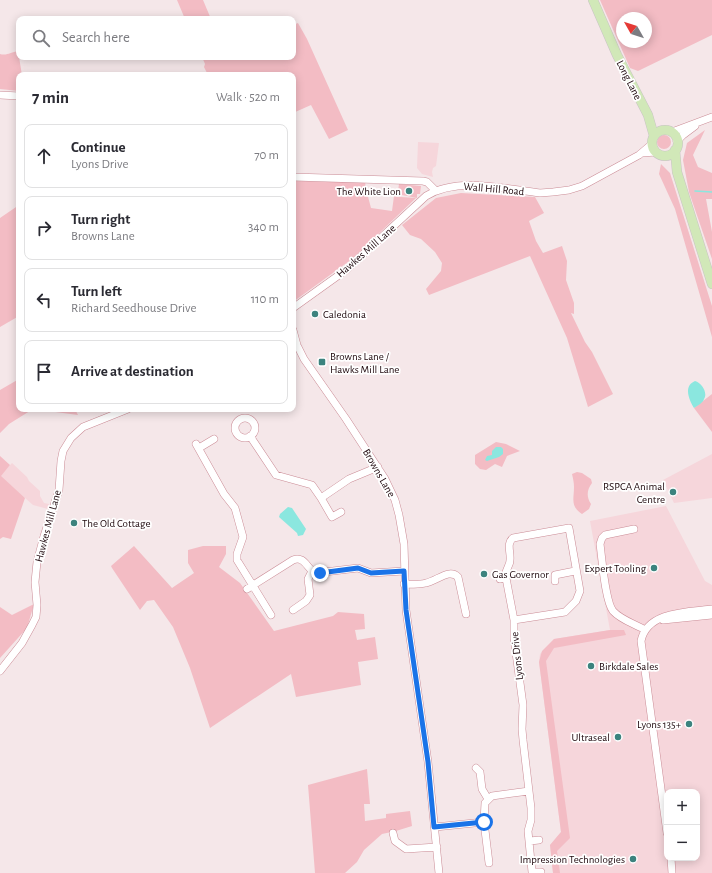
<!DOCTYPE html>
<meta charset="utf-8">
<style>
body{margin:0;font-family:"Alegreya Sans",sans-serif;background:#f2f2f3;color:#2b2b33}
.controls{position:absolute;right:12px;bottom:12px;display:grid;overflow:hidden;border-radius:8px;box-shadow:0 2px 10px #0003}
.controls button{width:36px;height:36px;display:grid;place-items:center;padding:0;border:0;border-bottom:1px solid #e1e1e2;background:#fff;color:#2b2b33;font:20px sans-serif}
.compass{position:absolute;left:616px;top:12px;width:36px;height:36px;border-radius:50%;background:#fff;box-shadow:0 2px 10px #0003;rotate:309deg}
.stop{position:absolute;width:12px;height:12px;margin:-9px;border:3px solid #1a73e8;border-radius:50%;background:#fff}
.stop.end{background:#1a73e8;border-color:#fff;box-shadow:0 1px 4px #0008}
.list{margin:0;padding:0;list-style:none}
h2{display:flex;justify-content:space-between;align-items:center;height:52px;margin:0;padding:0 16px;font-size:17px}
h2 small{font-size:13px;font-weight:400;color:#7c7c81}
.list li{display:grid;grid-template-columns:26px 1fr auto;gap:12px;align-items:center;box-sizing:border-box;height:64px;margin:0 8px 8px;padding:0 8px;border:1px solid #e1e1e2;border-radius:8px}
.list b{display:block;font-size:15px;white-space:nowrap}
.list p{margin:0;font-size:13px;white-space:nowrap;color:#7c7c81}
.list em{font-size:13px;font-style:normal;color:#7c7c81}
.icon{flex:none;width:22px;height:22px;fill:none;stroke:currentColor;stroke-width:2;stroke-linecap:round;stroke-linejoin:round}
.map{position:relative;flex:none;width:712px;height:873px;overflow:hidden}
.search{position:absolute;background:#fff;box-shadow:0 2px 10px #0003;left:16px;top:16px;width:280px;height:44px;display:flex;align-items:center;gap:10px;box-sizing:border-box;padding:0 14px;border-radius:8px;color:#7c7c81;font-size:15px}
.panel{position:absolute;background:#fff;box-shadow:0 2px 10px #0003;left:16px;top:72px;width:280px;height:340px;border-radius:8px}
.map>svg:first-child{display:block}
.built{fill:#f6d6db;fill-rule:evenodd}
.green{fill:#f3bcc4;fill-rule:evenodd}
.water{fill:#8be7df}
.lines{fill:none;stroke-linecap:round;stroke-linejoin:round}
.stream{stroke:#8be7df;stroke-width:1.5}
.minor-casing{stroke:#cb8c96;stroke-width:8}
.major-casing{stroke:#c9c4c5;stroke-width:10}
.minor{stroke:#fff;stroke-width:7}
.major{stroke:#d1e8b8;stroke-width:9}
.route{stroke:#1a73e8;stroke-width:5}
.poi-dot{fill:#3c837e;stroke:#fff;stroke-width:1.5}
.labels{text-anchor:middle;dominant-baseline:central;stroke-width:3.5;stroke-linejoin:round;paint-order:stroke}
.street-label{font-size:11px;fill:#1e080d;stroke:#fff}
.poi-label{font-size:11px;fill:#1e080d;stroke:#fff;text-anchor:end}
</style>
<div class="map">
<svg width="712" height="873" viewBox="0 0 712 873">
<rect width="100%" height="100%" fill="#f5e7e9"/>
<path class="built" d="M 418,142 L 439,143 L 436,166 L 433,168 L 432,172 L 433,177 L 422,174 L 417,168 Z
M 712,454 L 712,498 L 674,503 L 663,480 Z
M 12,463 L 27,477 L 29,481 L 40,491 L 40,496 L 44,503 L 49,504 L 48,509 L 33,505 L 0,476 Z
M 666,506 L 705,581 L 712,585 L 712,873 L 553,873 L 550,845 L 561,832 L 539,662 L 540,654 L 554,639 L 610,630 L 590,521 ZM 667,792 L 697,792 L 697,858 L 667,858 Z"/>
<path class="green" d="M 177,0 L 203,0 L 211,19 L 185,19 Z
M 600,0 L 712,0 L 712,35 L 638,71 L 630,68 ZM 622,18 L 646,18 L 646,42 L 622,42 Z
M 298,23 L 307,39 L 348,130 L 329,139 L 311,105 L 293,113 L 293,75 L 208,75 L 204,67 L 205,64 L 202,57 L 293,57 L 293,25 Z
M 18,51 L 22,75 L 19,75 L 19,91 L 0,89 L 0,54 C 7,56 11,52 18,51 Z
M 705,130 L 693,155 L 698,167 L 712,173 L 712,199 L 706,199 L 712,232 L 712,259 L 689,192 L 683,160 L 687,143 Z
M657 142a7 7 0 1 1 14 0a7 7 0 1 1-14 0Z
M 661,164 L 670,173 L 712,306 L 712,337 L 675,209 L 659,174 Z
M 293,181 L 365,182 L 366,189 L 371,208 L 392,211 L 394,196 L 396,196 L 394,196 L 394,191 L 398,191 L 399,184 L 421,186 L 420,194 L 417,194 L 417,198 L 402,195 L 401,197 L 416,198 L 352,259 L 293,302 Z
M 461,193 L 535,197 L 544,213 L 529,221 L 536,241 L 543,253 L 562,246 L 567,261 L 566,280 L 574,303 L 574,314 L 571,313 L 585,342 L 592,352 L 613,394 L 588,407 L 567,338 L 530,256 L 429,295 L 426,289 L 441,271 L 442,263 L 435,252 L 421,239 L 410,235 L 402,225 L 436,198 Z
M 19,205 L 19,316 L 0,327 L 0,218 Z
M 19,379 L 19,409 L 75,409 L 78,415 L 33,409 L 9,424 L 0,433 L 0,390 Z
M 712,394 L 712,432 L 694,408 Z
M 496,442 L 506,444 L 520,451 L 507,456 L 502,467 L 495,464 L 486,470 L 480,469 L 475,464 L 475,455 Z
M 0,456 L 10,465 L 1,476 L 25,498 L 11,539 L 3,537 L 0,539 Z
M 577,472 L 582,473 L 591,479 L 592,483 C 587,490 586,496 591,504 L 589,509 L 582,514 C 570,506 574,499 574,487 C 574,483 573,478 572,474 Z
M 134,546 L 172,588 L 194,573 L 188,563 L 188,550 L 203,546 L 226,546 L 226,554 L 219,567 L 240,583 L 274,631 L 333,616 L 338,612 L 364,614 L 365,629 L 355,630 L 357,640 L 375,637 L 378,659 L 358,662 L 361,685 L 296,697 L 291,674 L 210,728 L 190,668 L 173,627 L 154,600 L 147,601 L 140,610 L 112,568 L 111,566 Z
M 34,604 L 27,628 L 0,658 L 0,607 L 12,615 Z
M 610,630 L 624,630 L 626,635 L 554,648 L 546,661 L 570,838 L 557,851 L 560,873 L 553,873 L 550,845 L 561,832 L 539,662 L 542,651 L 554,639 Z
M 367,769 L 370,804 L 364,804 L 365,821 L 386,818 L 386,814 L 410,811 L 412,826 L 396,831 L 382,834 L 364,850 L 357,862 L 345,873 L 315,873 L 308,785 Z"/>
<path class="water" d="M 695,381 C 702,383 708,393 704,399 C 703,403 698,405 694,408 C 689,400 683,386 695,381 Z
M 496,447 L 501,447 L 503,449 L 503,454 L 499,457 L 487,461 L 485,460 L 487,456 L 492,455 L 492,451 Z
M 288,507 L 292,508 L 306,529 L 303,535 L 298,536 L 297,533 L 279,517 L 280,514 Z"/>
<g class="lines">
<path class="stream" d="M 695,191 L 712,192"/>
<g class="minor-casing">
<path id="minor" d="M 0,95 L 19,96
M 672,132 L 712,117
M 677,141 L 683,135 L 695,126
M 642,153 L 656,152
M 293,177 L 423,181 L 427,182 L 435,190
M 293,308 L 346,270 L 426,196 C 458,176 505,189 540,193 L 553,192 L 569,190 L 582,186 L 639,155 L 652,144
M 293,330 L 297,345 L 304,359 L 346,419 L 385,479 L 395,500 L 399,515 L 404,544 L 406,610 L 428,762 L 439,873
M235 428a10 10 0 1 1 20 0a10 10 0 1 1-20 0Z
M 250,436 L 276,475 L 312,485 L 321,498
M 196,444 L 224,494 L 235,508 L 243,537 L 237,554 L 237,560 L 271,615
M 199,448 L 214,439
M 341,512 L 332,517 L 321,498 L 349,479 L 378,467
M 634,529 L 605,535 L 602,538 L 600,544 C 602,558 605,601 613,611 C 621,620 635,624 645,630
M 506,578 C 505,566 510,568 510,560 C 511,552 506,544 513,538 L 569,528 L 580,591 L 576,601 L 565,612 L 514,620 L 514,638 L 523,705 L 522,729 L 523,740 L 531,808 L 531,820 L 528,831 L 532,872 L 541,872
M 500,579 L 506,578 L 514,620
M 555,581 L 555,575 L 575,571
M 404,584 C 412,584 419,585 426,583 C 437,581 449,568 458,577 L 466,614
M 247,589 L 293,560 C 305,555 307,570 316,573 L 358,568 L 371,573 L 404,571
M 293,610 L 306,601 L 310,595 L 308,579 L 312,571
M 663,620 L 712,615
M 0,671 L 22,643 L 32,625 L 36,617 L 37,605 L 35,582 L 37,562 L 44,536 L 59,490 L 61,461 L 63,451 L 71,438 L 83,427 L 128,409
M 476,768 L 480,772 L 482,789 L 488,799
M 484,822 L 489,863
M 435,827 L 484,822 L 485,803 L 492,796 L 529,791
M 393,833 L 395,841 L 406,849 L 437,847
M 667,833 L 641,641 C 647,611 688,612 712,609
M 530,841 L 539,840
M 671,858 L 672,873"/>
</g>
<g class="major-casing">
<path id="major" d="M 593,0 L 617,55 L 648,115 L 654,136
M652 143a13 13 0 1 1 26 0a13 13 0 1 1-26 0Z
M 675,150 L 677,172 L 712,284"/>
</g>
<use href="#minor" class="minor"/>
<use href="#major" class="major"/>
</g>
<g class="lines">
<path class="route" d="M 320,573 L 358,568 L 371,573 L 404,571 L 406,610 L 428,762 L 434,827 L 484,822"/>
</g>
<g class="poi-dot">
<circle cx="409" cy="191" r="4"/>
<circle cx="315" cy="314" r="4"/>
<rect x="318" y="358" width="8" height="8" rx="2"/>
<circle cx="673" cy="492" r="4"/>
<circle cx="74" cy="523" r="4"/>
<circle cx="654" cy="568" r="4"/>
<circle cx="484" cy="574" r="4"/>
<circle cx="591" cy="666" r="4"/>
<circle cx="689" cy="724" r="4"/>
<circle cx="618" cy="737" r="4"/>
<circle cx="633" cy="859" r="4"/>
</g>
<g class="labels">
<g class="street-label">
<text transform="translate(629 80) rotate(63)">Long Lane</text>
<text transform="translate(494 189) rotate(5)">Wall Hill Road</text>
<text transform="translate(366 251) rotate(-41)">Hawkes Mill Lane</text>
<text transform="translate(379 473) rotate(60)">Browns Lane</text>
<text transform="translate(48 526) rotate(-75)">Hawkes Mill Lane</text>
<text transform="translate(517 656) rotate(-96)">Lyons Drive</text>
</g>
<g class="poi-label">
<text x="401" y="191">The White Lion</text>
<text x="323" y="314" text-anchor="start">Caledonia</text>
<text x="330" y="356" text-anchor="start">Browns Lane /<tspan x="330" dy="13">Hawks Mill Lane</tspan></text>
<text x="665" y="486">RSPCA Animal<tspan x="665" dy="13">Centre</tspan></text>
<text x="82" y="523" text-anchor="start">The Old Cottage</text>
<text x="646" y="568">Expert Tooling</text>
<text x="492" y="574" text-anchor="start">Gas Governor</text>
<text x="599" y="666" text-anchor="start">Birkdale Sales</text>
<text x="681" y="724">Lyons 135+</text>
<text x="610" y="737">Ultraseal</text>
<text x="625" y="859">Impression Technologies</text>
</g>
</g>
</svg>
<div class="controls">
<button>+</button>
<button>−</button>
</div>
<svg class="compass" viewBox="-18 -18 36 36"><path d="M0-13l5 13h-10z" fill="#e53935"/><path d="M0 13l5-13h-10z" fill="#7c7c81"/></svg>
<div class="stop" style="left:484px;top:822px"></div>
<div class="stop end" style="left:320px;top:573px"></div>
<div class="search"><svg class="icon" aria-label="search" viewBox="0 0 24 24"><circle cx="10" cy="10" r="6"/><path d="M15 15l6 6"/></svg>Search here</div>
<section class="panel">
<h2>7 min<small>Walk · 520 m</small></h2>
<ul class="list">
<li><svg class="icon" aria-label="ahead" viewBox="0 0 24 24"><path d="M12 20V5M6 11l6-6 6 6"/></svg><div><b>Continue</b><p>Lyons Drive</p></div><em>70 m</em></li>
<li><svg class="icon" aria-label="right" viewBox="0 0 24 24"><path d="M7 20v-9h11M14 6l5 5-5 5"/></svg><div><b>Turn right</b><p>Browns Lane</p></div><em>340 m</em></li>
<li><svg class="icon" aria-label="left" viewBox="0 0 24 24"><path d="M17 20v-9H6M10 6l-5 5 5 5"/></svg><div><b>Turn left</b><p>Richard Seedhouse Drive</p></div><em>110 m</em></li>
<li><svg class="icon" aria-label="arrive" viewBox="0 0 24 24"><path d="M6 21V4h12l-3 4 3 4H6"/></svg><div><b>Arrive at destination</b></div></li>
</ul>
</section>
</div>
